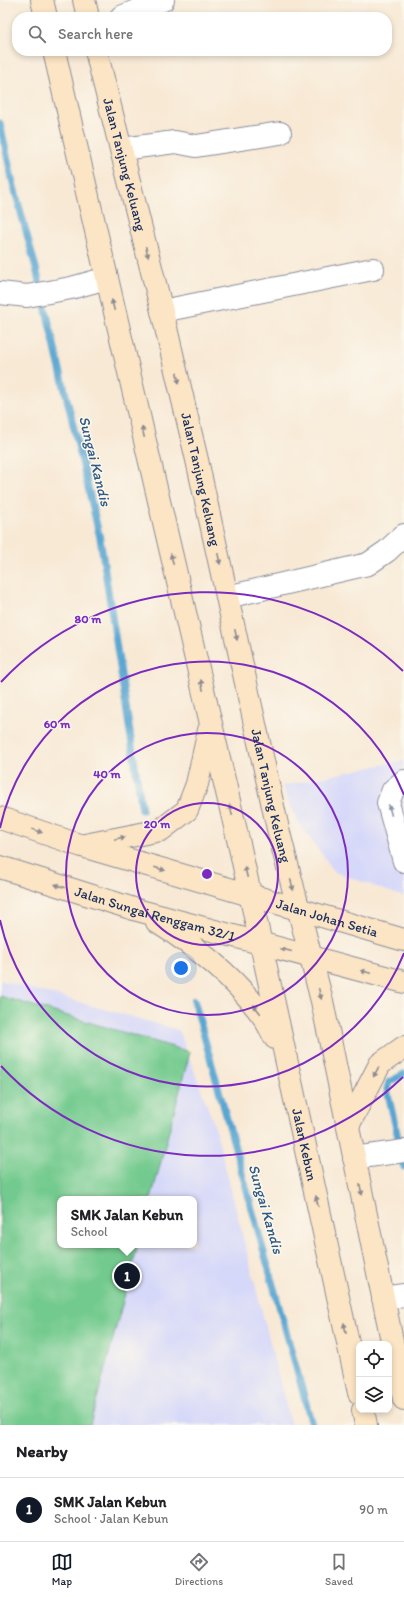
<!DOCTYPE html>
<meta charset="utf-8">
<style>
body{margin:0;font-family:Itim,sans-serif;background:#f6f6f6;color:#202124}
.controls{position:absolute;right:12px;bottom:12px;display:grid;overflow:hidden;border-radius:8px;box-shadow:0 2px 6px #0003}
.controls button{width:36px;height:36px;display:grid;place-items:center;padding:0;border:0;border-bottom:1px solid #e0e0e0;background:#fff;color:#202124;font:20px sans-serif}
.you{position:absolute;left:181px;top:968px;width:14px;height:14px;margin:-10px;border:3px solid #fff;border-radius:50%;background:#1a73e8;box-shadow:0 0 0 6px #1a73e833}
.badge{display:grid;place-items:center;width:26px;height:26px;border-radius:50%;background:#111827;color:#fff;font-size:13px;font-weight:700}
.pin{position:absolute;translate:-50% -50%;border:2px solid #fff;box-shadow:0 1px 4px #0006}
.popup{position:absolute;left:57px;top:1196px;width:140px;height:52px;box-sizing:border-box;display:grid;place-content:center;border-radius:8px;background:#fff;filter:drop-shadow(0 1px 3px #0005);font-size:13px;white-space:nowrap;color:#757577}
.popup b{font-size:15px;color:#202124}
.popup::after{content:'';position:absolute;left:50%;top:100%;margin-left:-8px;border:8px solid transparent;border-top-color:#fff}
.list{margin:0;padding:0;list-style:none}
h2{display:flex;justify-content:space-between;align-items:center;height:52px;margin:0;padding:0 16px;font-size:17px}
h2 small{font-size:13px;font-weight:400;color:#757577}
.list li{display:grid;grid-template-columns:26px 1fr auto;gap:12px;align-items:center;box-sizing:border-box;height:64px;padding:0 16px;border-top:1px solid #e0e0e0}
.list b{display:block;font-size:15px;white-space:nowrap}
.list p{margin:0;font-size:13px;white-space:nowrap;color:#757577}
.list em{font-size:13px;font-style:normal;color:#757577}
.icon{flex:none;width:22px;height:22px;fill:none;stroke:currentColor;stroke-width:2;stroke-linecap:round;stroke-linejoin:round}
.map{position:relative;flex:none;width:404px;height:1425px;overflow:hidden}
.search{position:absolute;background:#fff;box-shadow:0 2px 6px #0003;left:12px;right:12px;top:12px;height:44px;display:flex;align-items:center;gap:10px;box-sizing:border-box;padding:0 14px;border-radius:16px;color:#757577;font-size:15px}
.sheet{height:116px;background:#fff}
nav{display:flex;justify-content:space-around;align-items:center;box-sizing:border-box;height:56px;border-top:1px solid #e0e0e0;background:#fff;font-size:11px;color:#757577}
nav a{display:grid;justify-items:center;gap:2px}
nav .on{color:#111827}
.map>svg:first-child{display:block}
.built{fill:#d6d8f9;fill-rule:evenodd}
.pitch{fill:#73ca8e;stroke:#477c76}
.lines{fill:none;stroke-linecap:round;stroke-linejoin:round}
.stream{stroke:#58a6d1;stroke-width:7}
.street-casing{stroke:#8a8c9a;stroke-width:24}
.secondary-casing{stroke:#8a8c9a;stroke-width:24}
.street{stroke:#fff;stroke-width:22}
.secondary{stroke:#fce5c4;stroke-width:22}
.oneway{fill:#8c8a91}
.oneway2{fill:#8d97ae}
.ring{fill:none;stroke:#7b2cbf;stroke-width:2}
.labels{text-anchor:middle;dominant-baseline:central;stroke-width:3;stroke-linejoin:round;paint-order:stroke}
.street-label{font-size:14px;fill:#1b2f5e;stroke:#fbf7ec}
.water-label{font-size:15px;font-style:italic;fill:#305986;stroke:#fbf7ec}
.centre{fill:#7b2cbf;stroke:#fbf7ec;stroke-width:2}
.ring-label{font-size:12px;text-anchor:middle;font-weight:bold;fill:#7b2cbf;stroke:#fbf7ec;stroke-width:3;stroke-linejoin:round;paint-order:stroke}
</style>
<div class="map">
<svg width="404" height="1425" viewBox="0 0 404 1425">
<rect width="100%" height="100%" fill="#fbf7ec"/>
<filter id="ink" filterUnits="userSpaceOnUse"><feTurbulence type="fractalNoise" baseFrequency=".025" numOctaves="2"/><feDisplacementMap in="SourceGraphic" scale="8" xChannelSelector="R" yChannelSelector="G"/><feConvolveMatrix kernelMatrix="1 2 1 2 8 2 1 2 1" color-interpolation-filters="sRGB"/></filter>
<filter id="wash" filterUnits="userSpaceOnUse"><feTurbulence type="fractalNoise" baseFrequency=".012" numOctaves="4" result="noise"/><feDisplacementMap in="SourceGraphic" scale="16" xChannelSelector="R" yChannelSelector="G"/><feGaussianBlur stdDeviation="0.9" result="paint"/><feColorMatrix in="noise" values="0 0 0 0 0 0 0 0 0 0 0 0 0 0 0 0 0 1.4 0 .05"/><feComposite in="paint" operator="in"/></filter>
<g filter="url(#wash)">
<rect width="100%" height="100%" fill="#f8e9d5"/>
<path class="built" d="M 404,760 L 404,897 L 335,872 L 299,824 L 282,786 Z
M 0,980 L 179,1030 L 215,1127 L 291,1425 L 0,1425 ZM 60,1199 L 194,1199 L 194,1245 L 60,1245 Z"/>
<path class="pitch" d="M 0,996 L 190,1052 L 151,1199 L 60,1199 L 60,1245 L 138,1245 L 90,1425 L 0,1425 Z"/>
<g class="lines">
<path class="stream" d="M 0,123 L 13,183 L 36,268 L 100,538 L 142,810
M 194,1000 L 312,1425
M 399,1142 L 387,1089 L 389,1082 L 404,1074
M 402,1160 L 404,1167"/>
</g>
</g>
<g filter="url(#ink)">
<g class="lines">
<g class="street-casing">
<path id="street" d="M 121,17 L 163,0
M 122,149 L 175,142 L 196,146 L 280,133
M 0,293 L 27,296 L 71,288 L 107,278
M 162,311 L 373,269
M 227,597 L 368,564 L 387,551 L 404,535
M 404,781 L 393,790 L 388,803 L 404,861
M 354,1158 L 404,1151
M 383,1298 L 404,1295"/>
</g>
<g class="secondary-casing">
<g id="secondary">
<path d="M 42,0 L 46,17"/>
<path d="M 84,0 L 88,17"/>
<path id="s1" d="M 54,51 L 240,848 L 359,1393"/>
<path id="s2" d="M 96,51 L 162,311 L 197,460 L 278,829 L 322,1001 L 404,1399"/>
<path id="s3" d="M 0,818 L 82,846 L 404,940"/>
<path d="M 85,845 L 161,830 L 187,810 L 197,784 L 209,730"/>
<path id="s4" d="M 0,867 L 137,910 L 404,982"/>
<path d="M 157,922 C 195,946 232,975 259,1011 C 266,1019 270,1029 275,1038"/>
<path d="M 348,1126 L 380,1064 L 404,1047"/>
<path d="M 363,1410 L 366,1425"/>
</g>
</g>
<use href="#street" class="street"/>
<use href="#secondary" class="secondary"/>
</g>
<defs><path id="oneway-solid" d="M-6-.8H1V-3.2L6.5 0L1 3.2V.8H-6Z"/></defs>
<g class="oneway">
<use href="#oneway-solid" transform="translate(147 252) rotate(76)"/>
<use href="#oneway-solid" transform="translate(113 305) rotate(-103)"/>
<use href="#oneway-solid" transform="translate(178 378) rotate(77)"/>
<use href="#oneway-solid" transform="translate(143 432) rotate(-103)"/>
<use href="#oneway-solid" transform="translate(172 559) rotate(-103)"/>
<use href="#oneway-solid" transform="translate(219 559) rotate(78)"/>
<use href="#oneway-solid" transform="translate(236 635) rotate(78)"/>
<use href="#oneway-solid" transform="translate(202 685) rotate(-103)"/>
<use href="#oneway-solid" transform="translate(231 810) rotate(-103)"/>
<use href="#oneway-solid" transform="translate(37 831) rotate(19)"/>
<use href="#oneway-solid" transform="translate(120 838) rotate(-12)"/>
<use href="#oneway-solid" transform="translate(160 869) rotate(16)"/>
<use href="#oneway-solid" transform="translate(246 872) rotate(-103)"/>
<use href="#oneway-solid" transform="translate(292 885) rotate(75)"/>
<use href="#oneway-solid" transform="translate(60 886) rotate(-162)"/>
<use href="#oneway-solid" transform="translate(286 950) rotate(-166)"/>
<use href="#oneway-solid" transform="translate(366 972) rotate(-165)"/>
<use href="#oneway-solid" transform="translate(320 994) rotate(76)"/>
<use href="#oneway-solid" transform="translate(257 1009) rotate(-128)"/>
<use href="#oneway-solid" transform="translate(376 1072) rotate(118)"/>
<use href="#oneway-solid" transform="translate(361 1190) rotate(78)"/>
<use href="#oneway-solid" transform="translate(317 1201) rotate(-102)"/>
<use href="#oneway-solid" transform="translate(345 1328) rotate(-102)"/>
</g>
<use class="oneway2" href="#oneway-solid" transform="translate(390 810) rotate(-105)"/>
</g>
<g class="ring">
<circle cx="207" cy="874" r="71"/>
<circle cx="207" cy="874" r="141"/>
<path d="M404 953A212 212 0 0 1 0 920M0 828A212 212 0 0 1 404 795"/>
<path d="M403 1077A282 282 0 0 1 1 1066M1 682A282 282 0 0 1 403 671"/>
</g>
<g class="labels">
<g class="street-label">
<text stroke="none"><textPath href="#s2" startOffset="117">Jalan Tanjung Keluang</textPath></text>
<text stroke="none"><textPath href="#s2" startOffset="441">Jalan Tanjung Keluang</textPath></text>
<text stroke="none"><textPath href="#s2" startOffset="765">Jalan Tanjung Keluang</textPath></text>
<text stroke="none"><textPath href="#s4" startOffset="162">Jalan Sungai Renggam 32/1</textPath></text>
<text stroke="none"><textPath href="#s3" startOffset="342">Jalan Johan Setia</textPath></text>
<text stroke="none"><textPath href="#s1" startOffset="1122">Jalan Kebun</textPath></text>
</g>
<g class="water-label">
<text transform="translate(95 461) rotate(76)">Sungai Kandis</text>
<text transform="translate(266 1209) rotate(74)">Sungai Kandis</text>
</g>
</g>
<circle cx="207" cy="874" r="6" class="centre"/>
<g class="ring-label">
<text x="88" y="623">80 m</text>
<text x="57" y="728">60 m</text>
<text x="107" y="778">40 m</text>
<text x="157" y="828">20 m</text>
</g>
</svg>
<div class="controls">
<button><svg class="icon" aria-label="locate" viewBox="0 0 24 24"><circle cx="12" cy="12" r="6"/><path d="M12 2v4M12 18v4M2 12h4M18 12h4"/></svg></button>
<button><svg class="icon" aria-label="layers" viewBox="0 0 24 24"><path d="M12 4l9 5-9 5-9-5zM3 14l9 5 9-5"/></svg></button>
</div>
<div class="you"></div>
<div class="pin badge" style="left:127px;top:1276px">1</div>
<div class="popup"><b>SMK Jalan Kebun</b>School</div>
<div class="search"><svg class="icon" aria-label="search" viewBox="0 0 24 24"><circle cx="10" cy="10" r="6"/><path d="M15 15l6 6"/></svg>Search here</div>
</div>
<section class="sheet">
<h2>Nearby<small></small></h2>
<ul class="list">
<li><span class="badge">1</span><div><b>SMK Jalan Kebun</b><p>School · Jalan Kebun</p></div><em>90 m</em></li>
</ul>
</section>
<nav>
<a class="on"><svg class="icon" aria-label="map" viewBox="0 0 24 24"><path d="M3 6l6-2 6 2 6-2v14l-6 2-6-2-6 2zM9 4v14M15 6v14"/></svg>Map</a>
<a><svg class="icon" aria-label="directions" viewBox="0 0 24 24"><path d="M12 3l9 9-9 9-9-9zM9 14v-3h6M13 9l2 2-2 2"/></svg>Directions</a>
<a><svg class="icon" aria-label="saved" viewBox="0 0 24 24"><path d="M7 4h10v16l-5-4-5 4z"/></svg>Saved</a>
</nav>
